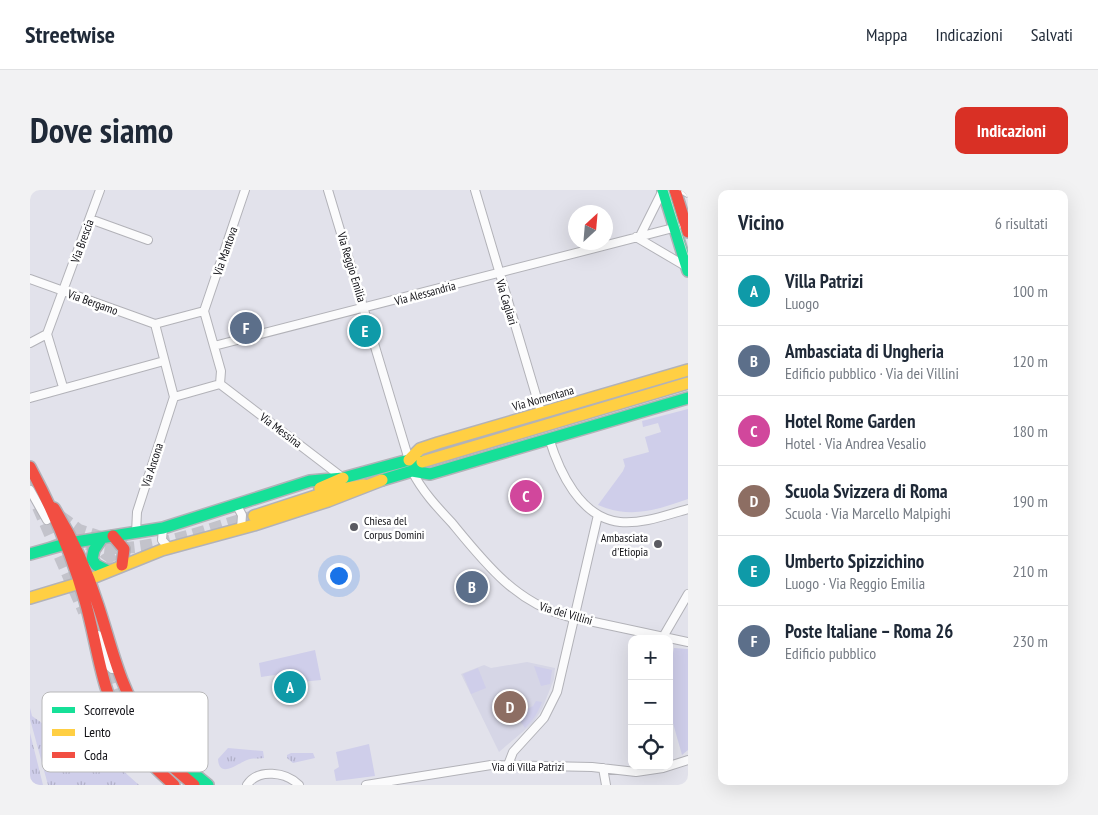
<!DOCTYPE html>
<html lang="it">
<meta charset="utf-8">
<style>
body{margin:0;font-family:"PT Sans Narrow",sans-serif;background:#f2f2f3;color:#1f2937}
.controls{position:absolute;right:15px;bottom:15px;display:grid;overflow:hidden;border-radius:10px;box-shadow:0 5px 20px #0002}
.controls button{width:45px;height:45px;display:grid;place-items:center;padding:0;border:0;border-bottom:1px solid #e0e1e3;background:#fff;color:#1f2937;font:25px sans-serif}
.compass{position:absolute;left:538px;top:15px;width:45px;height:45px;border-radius:50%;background:#fff;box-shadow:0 5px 20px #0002;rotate:26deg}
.you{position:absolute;left:308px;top:385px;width:18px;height:18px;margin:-12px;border:4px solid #fff;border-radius:50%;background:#1a73e8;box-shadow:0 0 0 8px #1a73e833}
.badge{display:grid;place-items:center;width:32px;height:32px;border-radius:50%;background:#d93025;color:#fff;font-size:16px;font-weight:700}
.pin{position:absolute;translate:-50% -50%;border:2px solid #fff;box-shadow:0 1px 5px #0006}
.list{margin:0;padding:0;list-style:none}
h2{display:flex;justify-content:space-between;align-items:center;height:65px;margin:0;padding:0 20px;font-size:21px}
h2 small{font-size:16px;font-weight:400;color:#747a83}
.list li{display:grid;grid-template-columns:32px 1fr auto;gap:15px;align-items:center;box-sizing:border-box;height:70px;padding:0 20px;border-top:1px solid #e0e1e3}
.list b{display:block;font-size:19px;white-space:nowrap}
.list p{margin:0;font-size:16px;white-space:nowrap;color:#747a83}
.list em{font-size:16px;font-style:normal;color:#747a83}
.icon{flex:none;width:28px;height:28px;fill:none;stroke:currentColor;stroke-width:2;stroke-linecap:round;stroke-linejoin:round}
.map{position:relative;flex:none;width:658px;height:595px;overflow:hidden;border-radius:10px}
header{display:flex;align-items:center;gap:30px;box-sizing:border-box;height:70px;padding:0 25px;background:#fff;border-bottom:1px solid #e0e1e3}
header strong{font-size:24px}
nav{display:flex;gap:28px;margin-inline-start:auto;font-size:18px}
.intro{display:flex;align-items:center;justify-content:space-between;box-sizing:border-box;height:120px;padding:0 30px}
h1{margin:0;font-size:35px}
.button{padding:12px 22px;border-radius:10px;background:#d93025;color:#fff;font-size:18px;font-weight:700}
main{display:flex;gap:30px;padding:0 30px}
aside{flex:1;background:#fff;border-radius:10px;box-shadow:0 5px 20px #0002}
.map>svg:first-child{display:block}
.built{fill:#d6d6e6}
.grass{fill:url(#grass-tufts)}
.green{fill:#cfceea}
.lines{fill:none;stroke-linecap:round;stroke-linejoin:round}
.primary-tunnel{stroke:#c3c3cb;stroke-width:12;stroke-dasharray:12 6;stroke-linecap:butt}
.street-casing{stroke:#b2b2b8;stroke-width:10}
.fast-casing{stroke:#b2b2b8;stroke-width:14}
.slow-casing{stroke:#b2b2b8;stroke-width:14}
.jam-casing{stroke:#b2b2b8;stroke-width:14}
.street{stroke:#fbfbfc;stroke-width:8}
.fast{stroke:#16e098;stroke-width:11}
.slow{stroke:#ffcf43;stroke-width:11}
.jam{stroke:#f24e42;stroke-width:11}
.tram{stroke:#ceced0;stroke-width:1}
.poi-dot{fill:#5a5a61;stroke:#fff;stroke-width:2}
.labels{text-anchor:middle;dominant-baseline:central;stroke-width:5;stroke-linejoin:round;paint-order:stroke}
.street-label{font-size:12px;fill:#111116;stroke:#fff}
.poi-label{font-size:12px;fill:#111116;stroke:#fff;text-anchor:start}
.key{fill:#fff;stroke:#b8b8b9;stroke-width:1}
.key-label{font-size:14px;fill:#111116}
</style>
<header>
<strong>Streetwise</strong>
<nav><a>Mappa</a><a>Indicazioni</a><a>Salvati</a></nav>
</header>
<div class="intro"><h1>Dove siamo</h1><a class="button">Indicazioni</a></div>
<main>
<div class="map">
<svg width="658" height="595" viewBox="0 0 658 595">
<defs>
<pattern id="grass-tufts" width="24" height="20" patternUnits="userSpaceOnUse" patternTransform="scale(1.25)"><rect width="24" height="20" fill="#cfceea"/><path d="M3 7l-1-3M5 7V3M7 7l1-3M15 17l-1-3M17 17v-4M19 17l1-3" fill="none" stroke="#b1b0c8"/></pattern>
</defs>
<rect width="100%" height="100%" fill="#e2e2eb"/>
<path class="built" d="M 497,472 L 525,478 L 524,489 L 512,519 L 503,533 L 469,562 L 431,484 L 454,475 L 461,478 Z"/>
<path class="grass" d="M 0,518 L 2,526 L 26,543 L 30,542 C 34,559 35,571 53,577 L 81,570 L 109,595 L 18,595 L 0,529 Z
M 0,543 L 13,595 L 0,595 Z
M 198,558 L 233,561 L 234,568 C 228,569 222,568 217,570 C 207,574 189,589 188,569 Z
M 261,563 L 283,563 L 285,568 L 263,573 L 257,568 L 257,565 Z"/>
<path class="green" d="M 658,219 L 658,309 C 626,320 601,329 568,315 L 593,281 L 595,276 L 593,269 L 619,262 L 615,247 L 631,242 L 628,233 L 613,237 L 612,231 Z
M 644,458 L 658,459 L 658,560 L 652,565 L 639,519 L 639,483 Z
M 285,460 L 291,490 L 271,492 L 265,482 L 231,487 L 229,473 Z
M 504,476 L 522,480 L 520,494 L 511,496 Z
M 448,478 L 456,498 L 441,504 L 433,484 Z
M 506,511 L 512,512 C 508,523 503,530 495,538 L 486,525 L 479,529 L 474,520 L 482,517 L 487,524 L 503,516 Z
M 339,554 L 345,586 L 306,591 L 304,580 L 309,577 L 306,562 Z"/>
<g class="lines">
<path class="primary-tunnel" d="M 0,289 L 11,309
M 8,317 L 54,422
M 30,326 L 49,340 L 74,348
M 57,354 C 105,369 176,339 224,326
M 64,385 L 75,370 L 93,358
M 77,483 L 91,521
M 92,506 L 114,548"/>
<g class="street-casing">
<path id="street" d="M 298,0 L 379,270
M 445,0 L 511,222
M 653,0 L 658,3
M 60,29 L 118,50
M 610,46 L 633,0
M 606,47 L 657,77
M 0,89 L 125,134
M 174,121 L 215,0
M 17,144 L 70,0
M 17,144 L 33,197
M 0,153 L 17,144
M 184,156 L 647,37
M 190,194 L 313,288
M 144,207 L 190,194 L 191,181 L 174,121
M 0,208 L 134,171
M 519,248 C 529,281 550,328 590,332 C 613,334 636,325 658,319
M 382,281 C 392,301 407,317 422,333 C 454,372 485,412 536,426 L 658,452
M 0,300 L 17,330
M 206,314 L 212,325 L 211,339
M 133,338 L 132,350 L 139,358
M 106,343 L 107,322 L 144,207 L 125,134 L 174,121
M 68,445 L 79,476 L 82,479 L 89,479
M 633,447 L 658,404
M 478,575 L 483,562 L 514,528 L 527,502 L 568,325
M 573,578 L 576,595
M 217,595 C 228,578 256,582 269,595
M 336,595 L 461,575 L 562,577 L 606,582 L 633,578 L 658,570"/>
</g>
<g class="fast-casing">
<path id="fast" d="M 633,0 L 658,81
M 352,290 L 382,281 L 400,284 L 658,208
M 72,348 L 64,360 L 62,369 L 66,375 L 78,381
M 0,364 L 39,353 L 133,338 L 280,291 L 313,288 L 379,270 L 392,272
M 114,532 L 146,569 L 178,595"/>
</g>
<g class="slow-casing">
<path id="slow" d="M 379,270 L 390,259 L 408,253 L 658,180
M 392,272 L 658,193
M 290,298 L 313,288
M 224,326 L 298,302 L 334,295
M 0,408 L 50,393 L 132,360 L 224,335 L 298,311 L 352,290"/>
</g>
<g class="jam-casing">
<path id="jam" d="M 645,0 L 658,42
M 0,277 C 23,320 42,364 55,411 C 67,453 71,500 93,538 C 106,560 125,578 144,595
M 24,318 C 43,349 57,380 68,415 C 81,454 90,499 114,532
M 83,346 L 94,359 L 92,375
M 114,548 L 138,573 L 164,595"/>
</g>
<use href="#street" class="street"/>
<use href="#fast" class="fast"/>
<use href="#slow" class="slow"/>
<use href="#jam" class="jam"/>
<path class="tram" d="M 638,0 L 658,65"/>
</g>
<g class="poi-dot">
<circle cx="324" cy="337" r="5"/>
<circle cx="628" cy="354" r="5"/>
</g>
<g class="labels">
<g class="street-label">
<text transform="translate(52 51) rotate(-70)">Via Brescia</text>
<text transform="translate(195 61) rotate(-71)">Via Mantova</text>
<text transform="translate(322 77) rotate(73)">Via Reggio Emilia</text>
<text transform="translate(395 103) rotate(-15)">Via Alessandria</text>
<text transform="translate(63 112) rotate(20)">Via Bergamo</text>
<text transform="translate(477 112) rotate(73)">Via Cagliari</text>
<text transform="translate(513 208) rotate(-16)">Via Nomentana</text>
<text transform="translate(251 240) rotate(37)">Via Messina</text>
<text transform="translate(122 275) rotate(-72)">Via Ancona</text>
<text transform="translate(536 423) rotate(16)">Via dei Villini</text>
<text x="498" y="576">Via di Villa Patrizi</text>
</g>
<g class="poi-label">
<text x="334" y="330">Chiesa del<tspan x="334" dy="14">Corpus Domini</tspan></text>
<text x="618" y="347" text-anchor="end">Ambasciata<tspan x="618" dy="14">d'Etiopia</tspan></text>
</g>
</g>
<rect x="12" y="502" width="166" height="80" rx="8" class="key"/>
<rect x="22" y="517" width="23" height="6" fill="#16e098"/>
<rect x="22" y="539" width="23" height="7" fill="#ffcf43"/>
<rect x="22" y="562" width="23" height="6" fill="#f24e42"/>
<g class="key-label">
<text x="54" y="525">Scorrevole</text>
<text x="54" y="547">Lento</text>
<text x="54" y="570">Coda</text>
</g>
</svg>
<div class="controls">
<button>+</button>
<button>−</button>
<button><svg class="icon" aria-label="locate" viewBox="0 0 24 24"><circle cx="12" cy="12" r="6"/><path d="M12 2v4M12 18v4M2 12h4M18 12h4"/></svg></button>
</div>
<svg class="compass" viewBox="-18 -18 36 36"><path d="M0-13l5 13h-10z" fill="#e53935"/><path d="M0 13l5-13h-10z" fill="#747a83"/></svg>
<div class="you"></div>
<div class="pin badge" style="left:260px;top:497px;background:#0f9aa8">A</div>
<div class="pin badge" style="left:442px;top:397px;background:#5c6f8a">B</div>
<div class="pin badge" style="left:496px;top:306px;background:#d1479c">C</div>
<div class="pin badge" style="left:480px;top:517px;background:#8d6e63">D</div>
<div class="pin badge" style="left:335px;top:141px;background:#0f9aa8">E</div>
<div class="pin badge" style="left:216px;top:138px;background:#5c6f8a">F</div>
</div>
<aside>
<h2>Vicino<small>6 risultati</small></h2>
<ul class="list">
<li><span class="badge" style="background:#0f9aa8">A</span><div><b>Villa Patrizi</b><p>Luogo</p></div><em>100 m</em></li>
<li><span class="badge" style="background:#5c6f8a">B</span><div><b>Ambasciata di Ungheria</b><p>Edificio pubblico · Via dei Villini</p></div><em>120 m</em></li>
<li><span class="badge" style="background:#d1479c">C</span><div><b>Hotel Rome Garden</b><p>Hotel · Via Andrea Vesalio</p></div><em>180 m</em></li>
<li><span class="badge" style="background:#8d6e63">D</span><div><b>Scuola Svizzera di Roma</b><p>Scuola · Via Marcello Malpighi</p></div><em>190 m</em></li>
<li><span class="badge" style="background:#0f9aa8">E</span><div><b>Umberto Spizzichino</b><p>Luogo · Via Reggio Emilia</p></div><em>210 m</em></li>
<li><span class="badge" style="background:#5c6f8a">F</span><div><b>Poste Italiane – Roma 26</b><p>Edificio pubblico</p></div><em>230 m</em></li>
</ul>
</aside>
</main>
